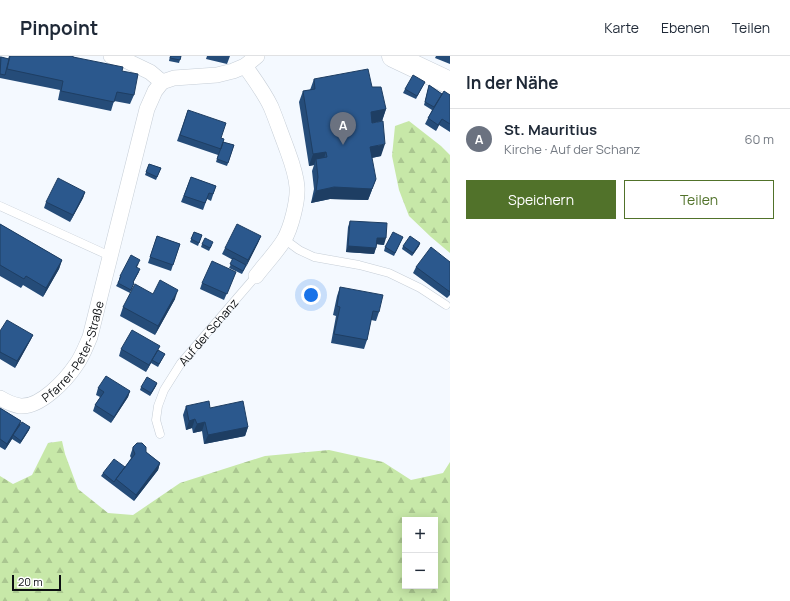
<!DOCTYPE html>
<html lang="de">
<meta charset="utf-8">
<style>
body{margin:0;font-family:Manrope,sans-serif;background:#f2f2f3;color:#1f2937}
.controls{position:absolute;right:12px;bottom:12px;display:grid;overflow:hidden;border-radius:0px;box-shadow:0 2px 10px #0003}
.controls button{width:36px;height:36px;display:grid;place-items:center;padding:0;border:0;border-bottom:1px solid #e0e1e3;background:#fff;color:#1f2937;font:20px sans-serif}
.scale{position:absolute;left:12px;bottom:10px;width:49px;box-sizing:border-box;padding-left:4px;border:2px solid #0c0f12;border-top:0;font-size:11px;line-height:14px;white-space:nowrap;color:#0c0f12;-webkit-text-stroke:3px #fff;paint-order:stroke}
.you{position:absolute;left:311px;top:239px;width:14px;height:14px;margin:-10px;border:3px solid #fff;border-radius:50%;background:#1a73e8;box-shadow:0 0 0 6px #1a73e833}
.badge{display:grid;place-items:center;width:26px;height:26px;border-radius:50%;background:#51722a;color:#fff;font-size:13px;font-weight:700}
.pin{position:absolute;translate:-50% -33px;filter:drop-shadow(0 1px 2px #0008)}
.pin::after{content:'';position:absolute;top:21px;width:14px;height:12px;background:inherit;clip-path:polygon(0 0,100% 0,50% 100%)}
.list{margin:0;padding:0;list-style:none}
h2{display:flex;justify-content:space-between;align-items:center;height:52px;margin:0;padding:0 16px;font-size:17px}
h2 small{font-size:13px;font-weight:400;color:#747a83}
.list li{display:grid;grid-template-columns:26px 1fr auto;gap:12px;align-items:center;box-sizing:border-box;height:60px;padding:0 16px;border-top:1px solid #e0e1e3}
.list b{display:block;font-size:15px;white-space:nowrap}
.list p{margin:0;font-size:13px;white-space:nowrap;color:#747a83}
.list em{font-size:13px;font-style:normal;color:#747a83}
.actions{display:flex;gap:8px;padding:12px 16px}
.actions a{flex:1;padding:9px 0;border:1px solid #51722a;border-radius:0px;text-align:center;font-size:14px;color:#51722a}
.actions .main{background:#51722a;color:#fff}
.map{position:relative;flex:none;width:450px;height:545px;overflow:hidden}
header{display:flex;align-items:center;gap:24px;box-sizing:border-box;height:56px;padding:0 20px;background:#fff;border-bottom:1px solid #e0e1e3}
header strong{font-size:19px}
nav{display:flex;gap:22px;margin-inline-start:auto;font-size:14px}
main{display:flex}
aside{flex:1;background:#fff}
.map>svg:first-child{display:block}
.forest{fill:url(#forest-firs);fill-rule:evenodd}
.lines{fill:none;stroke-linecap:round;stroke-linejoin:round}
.service-casing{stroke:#c6ced7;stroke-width:9}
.minor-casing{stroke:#c6ced7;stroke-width:16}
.secondary-casing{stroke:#c6ced7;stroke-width:23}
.service{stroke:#fff;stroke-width:8}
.minor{stroke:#fff;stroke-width:15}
.secondary{stroke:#fff;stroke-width:22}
.wall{fill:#254c79}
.shaded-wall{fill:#1e3e63}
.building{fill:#2b588d;stroke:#1e3e63}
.labels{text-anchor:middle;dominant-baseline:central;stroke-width:4;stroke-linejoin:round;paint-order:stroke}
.street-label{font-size:12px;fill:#0c0f12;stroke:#fff}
</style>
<header>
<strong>Pinpoint</strong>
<nav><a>Karte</a><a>Ebenen</a><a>Teilen</a></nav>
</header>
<main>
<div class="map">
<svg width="450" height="545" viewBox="0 0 450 545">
<defs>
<pattern id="forest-firs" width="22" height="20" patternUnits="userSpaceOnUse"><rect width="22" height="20" fill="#c7e8a8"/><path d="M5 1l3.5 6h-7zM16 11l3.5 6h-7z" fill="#aac690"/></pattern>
</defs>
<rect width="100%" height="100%" fill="#f4f9ff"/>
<path class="forest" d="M 409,65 L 441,90 L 450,99 L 450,197 L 431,181 L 409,160 L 399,134 L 392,100 L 395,70 Z
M 62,385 L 65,398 L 78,433 L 108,457 L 133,459 L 180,427 L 265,400 L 329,394 L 383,406 L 411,424 L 443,417 L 450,406 L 450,545 L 0,545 L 0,420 L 13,428 L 32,419 L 48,387 ZM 405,464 L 435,464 L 435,530 L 405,530 Z"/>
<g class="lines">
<g class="service-casing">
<g id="service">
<path d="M 0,150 L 110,200"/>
<path d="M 284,183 L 299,194 L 314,201 L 359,209 L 389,217 L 420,232 L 446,249"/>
<path id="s1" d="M 160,378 L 156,364 L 158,350 L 164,334 L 181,307 L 256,220"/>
</g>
</g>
<g class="minor-casing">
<g id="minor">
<path d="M 111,0 L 127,5 L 150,16 L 162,26"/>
<path d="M 245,10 C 254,23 264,36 271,51 C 276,63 280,75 285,88 C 290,102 296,116 297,131 C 298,145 291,172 284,184 C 276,197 265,208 256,220"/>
<path d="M 162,26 L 174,22 L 217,19 L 233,15 L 245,10 L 257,0"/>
<path id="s2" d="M 0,342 C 5,345 14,349 20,350 C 40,352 66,324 76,309 C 82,301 86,290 90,281 L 147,53 L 155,35 L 162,26"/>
</g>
</g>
<g class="secondary-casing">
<path id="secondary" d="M 393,0 L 450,27"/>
</g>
<use href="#service" class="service"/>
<use href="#minor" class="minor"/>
<use href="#secondary" class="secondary"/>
</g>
<path class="wall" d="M 0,0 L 1,1 L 8,3 L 9,0 L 73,0 L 73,1 L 122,15 L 134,39 L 130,48 L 114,45 L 111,55 L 58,44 L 60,34 L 0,22 Z
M 170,0 L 181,0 L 179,7 L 169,5 Z
M 207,0 L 230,0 L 227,8 L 206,3 Z
M 436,0 L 450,0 L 450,8 L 435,2 Z
M 314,23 L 372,31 L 386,53 L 382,65 L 372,67 L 381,100 L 372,102 L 372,134 L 368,144 L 330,143 L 311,147 L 314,133 L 312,115 L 314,109 L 309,110 L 299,46 L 303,35 L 310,34 Z
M 425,26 L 416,43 L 403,37 L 405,33 Z
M 429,29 L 442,38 L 450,39 L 450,76 L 439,69 L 436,75 L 425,68 L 432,54 L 424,49 Z
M 188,54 L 221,82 L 223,86 L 234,89 L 227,110 L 216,106 L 218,99 L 177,85 Z
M 149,108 L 161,112 L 156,124 L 145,119 Z
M 191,121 L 216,130 L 211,145 L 207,143 L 203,154 L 181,146 Z
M 85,136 L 83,142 L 70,166 L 44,152 L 46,146 Z
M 350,165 L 384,189 L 377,188 L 374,198 L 346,196 L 348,171 Z
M 0,168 L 62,204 L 59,213 L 43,241 L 23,229 L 21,232 L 0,220 Z
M 194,176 L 202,179 L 198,190 L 190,186 Z
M 157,180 L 180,188 L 171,215 L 148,207 Z
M 261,180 L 258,187 L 242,218 L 229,212 L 233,204 L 222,198 L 225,192 Z
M 403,181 L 394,200 L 384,195 L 385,191 Z
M 420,187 L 419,190 L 412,200 L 402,193 L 403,190 Z
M 202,188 L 212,189 L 209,195 L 201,191 Z
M 450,206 L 450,239 L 447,242 L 413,217 L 416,211 Z
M 139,207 L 137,211 L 139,216 L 133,227 L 134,227 L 130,237 L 116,230 L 120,223 L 119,223 L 120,220 Z
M 236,216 L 224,244 L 200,233 L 202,227 Z
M 340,231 L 379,256 L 376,265 L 371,264 L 367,284 L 364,293 L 331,287 L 336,260 L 333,259 L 337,240 Z
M 153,238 L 175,243 L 155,279 L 120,260 L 123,251 Z
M 0,275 L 33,279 L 30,285 L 15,312 L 0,303 Z
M 121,293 L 158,294 L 165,298 L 158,311 L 151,307 L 146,316 L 119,300 Z
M 157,327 L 156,330 L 150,340 L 140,334 L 141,331 Z
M 98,332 L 130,335 L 128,341 L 111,367 L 93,355 L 95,349 L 100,341 L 96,339 Z
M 186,350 L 210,352 L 248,371 L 245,380 L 204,388 L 202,375 L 193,377 L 192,372 L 186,374 L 183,359 Z
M 0,352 L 21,365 L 20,369 L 30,371 L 29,374 L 20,388 L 12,383 L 5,394 L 0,391 Z
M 133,391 L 146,396 L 160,407 L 158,414 L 134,445 L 101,420 L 103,417 L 125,411 L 131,402 L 130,400 Z"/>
<path class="shaded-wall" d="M 386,53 L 382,65 L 367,68 L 371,56 Z
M 442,63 L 436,75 L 438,69 Z
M 385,88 L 381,100 L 366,103 L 370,91 Z
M 326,96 L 322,108 L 316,103 L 314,109 L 309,110 L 313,98 Z
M 376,123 L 368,144 L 330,143 L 311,147 L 316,135 Z
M 85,136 L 83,142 L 70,166 L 73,159 Z
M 261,180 L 258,187 L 246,211 L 248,204 Z
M 377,182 L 386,182 L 384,189 L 375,188 Z
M 420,187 L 419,190 L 412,200 L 413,197 Z
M 348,190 L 376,192 L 374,198 L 346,196 Z
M 62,204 L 59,213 L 43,241 L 46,232 Z
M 178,234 L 175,243 L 155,279 L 158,270 Z
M 33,279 L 30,285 L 15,312 L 17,305 Z
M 160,290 L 157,296 L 152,304 L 151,307 L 146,316 L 149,309 Z
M 157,327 L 156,330 L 150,340 L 151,337 Z
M 130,335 L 128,341 L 111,367 L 114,361 Z
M 195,363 L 192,372 L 186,374 L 189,365 Z
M 21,365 L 19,372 L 13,379 L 12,383 L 5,394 L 7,388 Z
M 205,366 L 202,375 L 193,377 L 197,368 Z
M 30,371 L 29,374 L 20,388 L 21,385 Z
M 248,371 L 245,380 L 204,388 L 208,379 Z
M 160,407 L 158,414 L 134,445 L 136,439 Z"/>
<path class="building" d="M 10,0 L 73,0 L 73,1 L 123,11 L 122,15 L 138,18 L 134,39 L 117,36 L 114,46 L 61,35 L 63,25 L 7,13 Z
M 171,0 L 181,0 L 180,4 L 170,2 Z
M 1,1 L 9,3 L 5,19 L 0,18 Z
M 368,13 L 372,31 L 381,31 L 386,53 L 371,56 L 372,67 L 383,65 L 385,88 L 370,91 L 376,123 L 372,133 L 334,131 L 316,135 L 318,121 L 316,103 L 327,101 L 326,96 L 313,98 L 303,35 L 315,33 L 314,23 Z
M 413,19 L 425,26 L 417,40 L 405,33 Z
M 429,29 L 442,38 L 434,51 L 425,46 Z
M 444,35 L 450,39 L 450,68 L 442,63 L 438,69 L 428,62 Z
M 188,54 L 226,67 L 221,82 L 224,83 L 221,93 L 180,79 Z
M 223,86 L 234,89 L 228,107 L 217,103 Z
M 149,108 L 161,112 L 157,121 L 146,116 Z
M 191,121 L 216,130 L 213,138 L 209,137 L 205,147 L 184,140 Z
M 58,122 L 85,136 L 73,159 L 46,146 Z
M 350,165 L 387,167 L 386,182 L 377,182 L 376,192 L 348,190 Z
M 0,168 L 62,204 L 46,232 L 26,220 L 24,223 L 0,209 Z
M 237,168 L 261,180 L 248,204 L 225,192 Z
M 194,176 L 202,179 L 199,187 L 191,183 Z
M 393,176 L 403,181 L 395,197 L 385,191 Z
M 157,180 L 180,188 L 173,209 L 150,201 Z
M 410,180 L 420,187 L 413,197 L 403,190 Z
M 205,182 L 213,186 L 210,192 L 202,188 Z
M 431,191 L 450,206 L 450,236 L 416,211 Z
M 131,199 L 140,204 L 136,211 L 140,213 L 133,226 L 134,227 L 131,234 L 118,227 L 121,220 L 120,220 Z
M 233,202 L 246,209 L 243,215 L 230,208 Z
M 212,205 L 236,216 L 227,238 L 202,227 Z
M 160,224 L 178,234 L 158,270 L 123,251 L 135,228 L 153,238 Z
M 340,231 L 383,239 L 379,256 L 373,255 L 367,284 L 334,278 L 340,251 L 337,250 Z
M 7,264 L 33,279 L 17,305 L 0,296 L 0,275 Z
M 132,274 L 160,290 L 149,309 L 121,293 Z
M 158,294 L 165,298 L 159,308 L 152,304 Z
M 106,320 L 130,335 L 114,361 L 95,349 L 104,336 L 98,332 Z
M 147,321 L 157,327 L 151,337 L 141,331 Z
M 209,345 L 210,352 L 243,345 L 248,371 L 208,379 L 205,366 L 197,368 L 195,363 L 189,365 L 186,350 Z
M 0,352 L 21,365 L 7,388 L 0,383 Z
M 22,366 L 30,371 L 21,385 L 13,379 Z
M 137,387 L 142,387 L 146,391 L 146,396 L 160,407 L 136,439 L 116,423 L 135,398 L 133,393 L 133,391 Z
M 114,403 L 125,411 L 116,423 L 114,426 L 103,417 Z"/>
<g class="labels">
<g class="street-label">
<text stroke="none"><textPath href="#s1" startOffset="119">Auf der Schanz</textPath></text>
<text stroke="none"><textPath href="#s2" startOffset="104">Pfarrer-Peter-Straße</textPath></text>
</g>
</g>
</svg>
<div class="controls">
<button>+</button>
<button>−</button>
</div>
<div class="scale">20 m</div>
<div class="you"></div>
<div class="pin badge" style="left:343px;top:89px;background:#6b7280">A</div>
</div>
<aside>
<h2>In der Nähe<small></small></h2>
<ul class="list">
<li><span class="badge" style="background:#6b7280">A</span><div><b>St. Mauritius</b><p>Kirche · Auf der Schanz</p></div><em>60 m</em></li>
</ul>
<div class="actions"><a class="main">Speichern</a><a>Teilen</a></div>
</aside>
</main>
